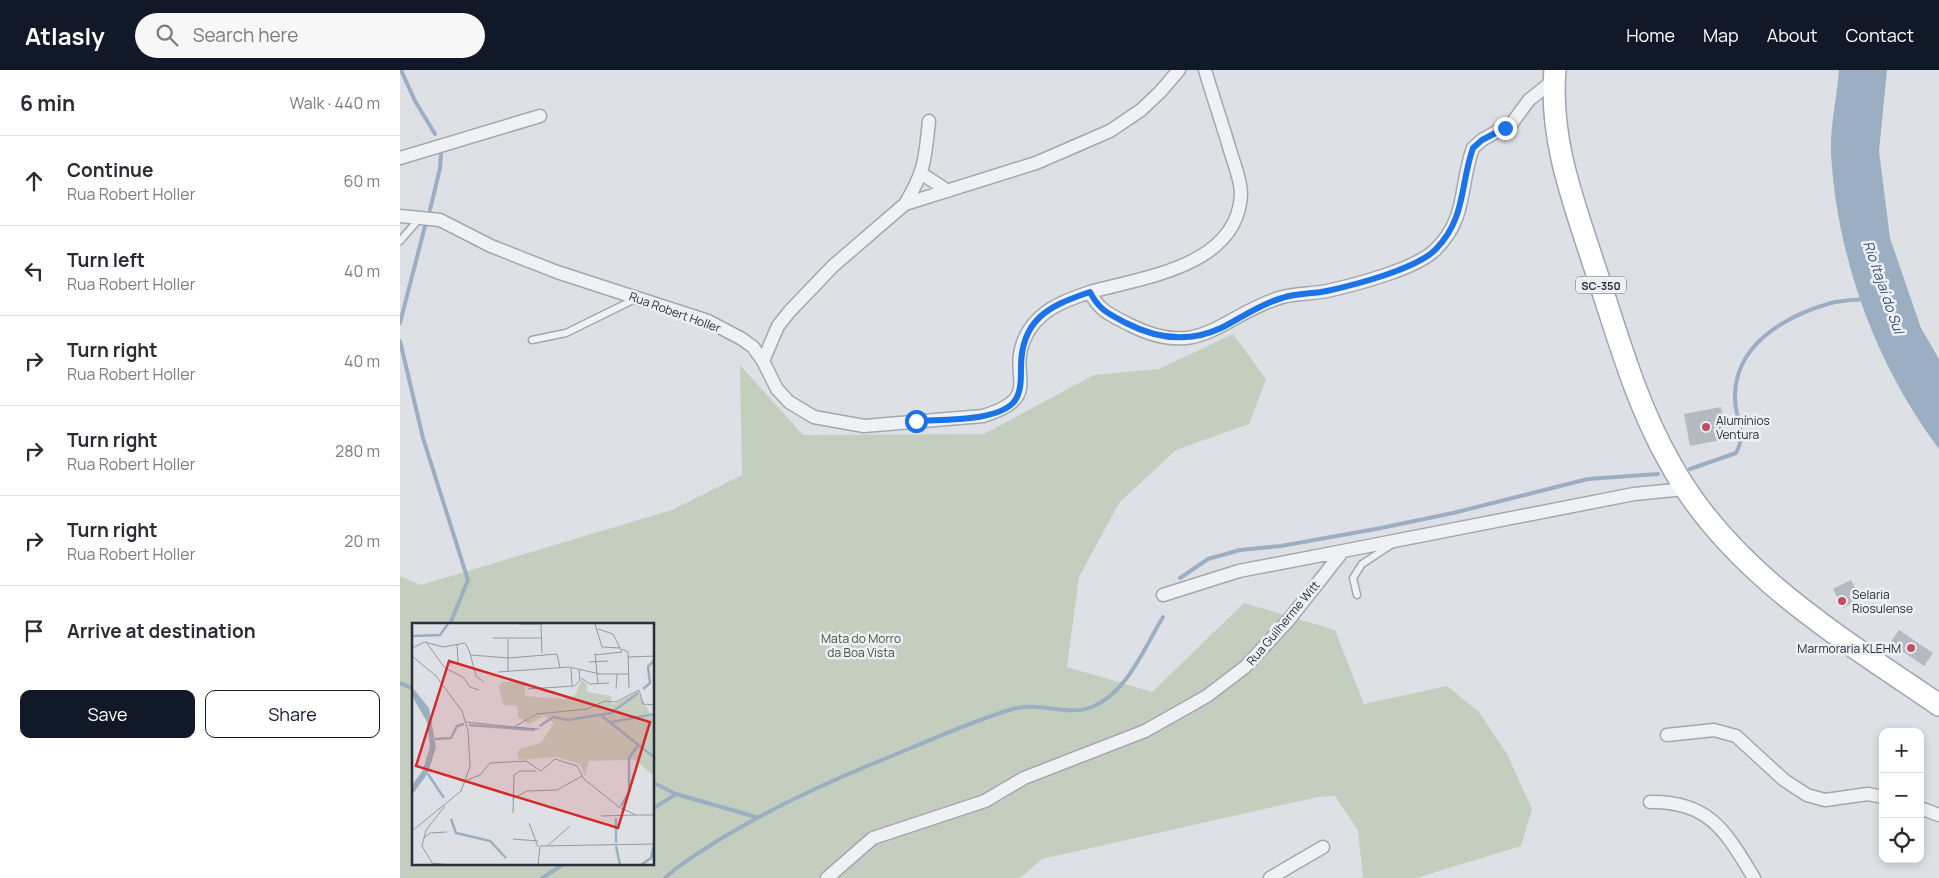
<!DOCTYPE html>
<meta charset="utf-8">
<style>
body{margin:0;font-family:Manrope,sans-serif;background:#f7f7f7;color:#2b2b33}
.controls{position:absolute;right:15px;bottom:15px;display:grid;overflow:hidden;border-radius:10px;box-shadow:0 2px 8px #0003}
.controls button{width:45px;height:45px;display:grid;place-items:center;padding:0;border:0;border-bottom:1px solid #e1e1e2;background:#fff;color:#2b2b33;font:25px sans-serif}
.stop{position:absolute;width:15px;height:15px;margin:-11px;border:4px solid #1a73e8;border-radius:50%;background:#fff}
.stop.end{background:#1a73e8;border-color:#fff;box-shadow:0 1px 5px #0008}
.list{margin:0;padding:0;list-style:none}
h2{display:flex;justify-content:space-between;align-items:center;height:65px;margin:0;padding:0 20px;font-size:21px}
h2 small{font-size:16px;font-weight:400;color:#7c7c81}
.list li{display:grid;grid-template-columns:32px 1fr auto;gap:15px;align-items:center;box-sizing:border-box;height:90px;padding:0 20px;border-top:1px solid #e1e1e2}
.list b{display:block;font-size:19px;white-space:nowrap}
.list p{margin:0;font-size:16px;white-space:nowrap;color:#7c7c81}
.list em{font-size:16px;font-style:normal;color:#7c7c81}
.actions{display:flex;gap:10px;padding:15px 20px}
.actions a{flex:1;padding:11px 0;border:1px solid #111827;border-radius:10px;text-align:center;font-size:18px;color:#111827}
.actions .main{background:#111827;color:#fff}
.icon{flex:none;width:28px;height:28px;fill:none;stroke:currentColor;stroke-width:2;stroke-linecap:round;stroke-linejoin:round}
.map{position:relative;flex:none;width:1539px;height:808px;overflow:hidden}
header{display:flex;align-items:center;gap:30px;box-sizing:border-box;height:70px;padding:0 25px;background:#111827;color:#fff}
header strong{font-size:24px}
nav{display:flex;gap:28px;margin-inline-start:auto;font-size:18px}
.search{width:350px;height:45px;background:#f7f7f7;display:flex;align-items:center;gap:12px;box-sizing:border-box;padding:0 18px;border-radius:28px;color:#7c7c81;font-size:19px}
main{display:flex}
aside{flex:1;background:#fff}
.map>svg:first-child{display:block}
.green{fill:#c3cebf;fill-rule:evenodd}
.water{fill:#9cafc2}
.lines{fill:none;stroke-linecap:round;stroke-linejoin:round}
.stream{stroke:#9cafc2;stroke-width:4}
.building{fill:#b5bac1}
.service-casing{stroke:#a3a8ae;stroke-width:9}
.minor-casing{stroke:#a3a8ae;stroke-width:15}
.primary-casing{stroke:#9ea5b0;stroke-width:24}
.service{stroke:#eff1f4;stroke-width:6}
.minor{stroke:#eff1f4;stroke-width:12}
.primary{stroke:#fff;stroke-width:21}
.route{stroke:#1a73e8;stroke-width:6}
.poi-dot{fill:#bf4e62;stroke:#eceff3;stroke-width:2}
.labels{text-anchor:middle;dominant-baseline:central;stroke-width:5;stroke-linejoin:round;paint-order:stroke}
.shield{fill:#eceff3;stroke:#636972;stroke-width:1}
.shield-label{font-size:11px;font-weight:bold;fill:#282f3a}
.street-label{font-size:12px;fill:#282f3a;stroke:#eceff3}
.poi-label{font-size:12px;fill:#282f3a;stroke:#eceff3;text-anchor:start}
.park-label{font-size:12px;fill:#3d5437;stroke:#eceff3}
.water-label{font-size:14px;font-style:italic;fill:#374f6a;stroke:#eceff3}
.inset-river{fill:none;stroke:#9cafc2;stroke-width:2.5}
.inset-road{fill:none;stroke:#959aa1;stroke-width:1}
.view{fill:#d62828;fill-opacity:0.15;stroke:#d62828;stroke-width:2.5}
.inset-edge{fill:none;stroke:#282f3a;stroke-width:2.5}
</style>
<header>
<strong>Atlasly</strong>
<div class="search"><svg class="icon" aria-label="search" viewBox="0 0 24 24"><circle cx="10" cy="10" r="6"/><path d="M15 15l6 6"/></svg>Search here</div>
<nav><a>Home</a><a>Map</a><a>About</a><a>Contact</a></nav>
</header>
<main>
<aside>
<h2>6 min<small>Walk · 440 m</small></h2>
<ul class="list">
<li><svg class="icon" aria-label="ahead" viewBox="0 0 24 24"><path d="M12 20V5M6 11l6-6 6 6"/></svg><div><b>Continue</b><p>Rua Robert Holler</p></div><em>60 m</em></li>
<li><svg class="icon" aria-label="left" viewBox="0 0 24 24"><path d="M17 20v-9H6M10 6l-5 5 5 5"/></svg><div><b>Turn left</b><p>Rua Robert Holler</p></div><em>40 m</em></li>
<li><svg class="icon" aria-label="right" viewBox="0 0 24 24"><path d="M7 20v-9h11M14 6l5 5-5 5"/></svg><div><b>Turn right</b><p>Rua Robert Holler</p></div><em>40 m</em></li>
<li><svg class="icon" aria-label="right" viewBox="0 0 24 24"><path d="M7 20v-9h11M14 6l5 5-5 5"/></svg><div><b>Turn right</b><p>Rua Robert Holler</p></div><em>280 m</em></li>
<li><svg class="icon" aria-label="right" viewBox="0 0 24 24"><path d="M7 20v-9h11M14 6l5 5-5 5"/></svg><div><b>Turn right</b><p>Rua Robert Holler</p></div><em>20 m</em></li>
<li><svg class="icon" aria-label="arrive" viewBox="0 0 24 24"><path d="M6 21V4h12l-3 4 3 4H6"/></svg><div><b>Arrive at destination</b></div></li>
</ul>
<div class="actions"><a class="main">Save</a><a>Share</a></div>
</aside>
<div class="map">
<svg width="1539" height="808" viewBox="0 0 1539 808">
<rect width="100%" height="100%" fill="#dde1e5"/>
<path class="green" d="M 833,264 L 866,309 L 849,354 L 776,380 L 719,433 L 679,507 L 667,597 L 752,622 L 844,533 L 935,560 L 964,634 L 1047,616 L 1079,642 L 1107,684 L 1132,739 L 1121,776 L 1016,808 L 963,808 L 958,760 L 935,726 L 918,727 L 642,789 L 620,808 L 0,808 L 0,506 L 21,515 L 272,440 L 342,405 L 340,295 L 403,365 L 584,364 L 694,305 L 759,299 ZM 14,554 L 254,554 L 254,794 L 14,794 Z"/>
<path class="water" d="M 1439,0 L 1487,0 L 1479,81 L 1490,168 L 1521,258 L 1539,289 L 1539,379 C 1476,295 1437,189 1431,83 C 1430,56 1437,27 1439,0 Z"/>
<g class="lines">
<path class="stream" d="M 1,0 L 15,31 L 35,64
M 30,140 L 40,98 L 41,84
M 0,253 L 25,156
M 0,271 L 23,368 L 68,510 L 50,554
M 1290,399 L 1336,383 C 1348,361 1335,351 1335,328 C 1334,275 1385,246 1431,233 C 1441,230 1454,230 1465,229
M 780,508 L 808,489 L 840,480 L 881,476 L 981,458 L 1053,443 L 1188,409 L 1258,404
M 0,613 L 14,619
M 254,713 L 276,724 L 356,747
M 254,738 L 276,724
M 142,808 L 164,794
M 265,808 C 279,794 298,784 314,773 C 376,734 444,705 511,678 C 545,664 578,649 613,639 C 640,631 666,647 692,637 C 727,623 744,578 763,547"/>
</g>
<path class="building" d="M 1321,337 L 1327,369 L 1290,376 L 1284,344 Z
M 1451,510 L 1461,529 L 1443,538 L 1433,519 Z
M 1499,560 L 1533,583 L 1524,596 L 1490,573 Z"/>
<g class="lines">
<g class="service-casing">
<path id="service" d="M 0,171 L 19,149
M 132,270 L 166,263 L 235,229
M 957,525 L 953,508 L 962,494 L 991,475"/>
</g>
<g class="minor-casing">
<path id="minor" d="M 0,88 L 140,46
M 522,104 L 548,121
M 505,134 C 525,101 525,89 529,51
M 0,146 L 40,150 L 91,176 L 157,202 L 308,251 L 342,269 L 353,277 L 363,291 L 377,319 L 389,332 L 414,347 L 464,356 L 583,346 C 644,327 608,307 624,270 C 636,241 663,231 690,222 C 699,241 711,245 730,255 C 802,291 821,245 882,227 C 897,223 912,224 927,221 C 954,215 1017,199 1036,179 C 1068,147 1059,116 1073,78 L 1082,70 L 1112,53 L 1129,30 L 1154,10
M 690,222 C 745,207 838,196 841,124 C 841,110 834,94 830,80 C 822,53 813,27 805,0
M 363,291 L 378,256 L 389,242 L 433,196 L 505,134 L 636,93 L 710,61 L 741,40 L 760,22 L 779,0
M 763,525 L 839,501 L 943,481
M 1267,665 L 1314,660 L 1336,666 L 1384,710 L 1407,725 L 1425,730 L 1468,724 L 1483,727
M 1250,732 C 1310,731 1326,762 1354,808
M 1520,738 L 1539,745
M 427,808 L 473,768 L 585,731 L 624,708 L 745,661 L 807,626 L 845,597 L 887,552 L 943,481 L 1234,424 L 1285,419
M 870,808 L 923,777"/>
</g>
<g class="primary-casing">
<path id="primary" d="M 1155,0 C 1149,70 1174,133 1195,198 C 1217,263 1235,331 1269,391 C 1328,501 1440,567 1539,635"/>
</g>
<use href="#service" class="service"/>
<use href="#minor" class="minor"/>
<use href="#primary" class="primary"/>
</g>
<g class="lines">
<path class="route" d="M 516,351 C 542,349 594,352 613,333 C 621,324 621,311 621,300 C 620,250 648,236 690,222 C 699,240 709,244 726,253 C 757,269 789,273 821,258 C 841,248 860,234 882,228 C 897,223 912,224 927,221 C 954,215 1017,199 1036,179 C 1066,148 1060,115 1073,78 L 1082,70 L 1105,58"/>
</g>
<g class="poi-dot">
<circle cx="1306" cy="357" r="5"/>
<circle cx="1442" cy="531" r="5"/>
<circle cx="1511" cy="578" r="5"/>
</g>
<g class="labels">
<rect class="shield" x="1176" y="206.5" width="50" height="17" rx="4"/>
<g class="shield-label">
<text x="1201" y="215">SC-350</text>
</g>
<g class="street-label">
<text transform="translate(275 242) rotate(20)">Rua Robert Holler</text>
<text transform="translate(883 553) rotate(-50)">Rua Guilherme Witt</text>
</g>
<g class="poi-label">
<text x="1316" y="350">Alumínios<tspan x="1316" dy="14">Ventura</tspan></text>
<text x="1452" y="524">Selaria<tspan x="1452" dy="14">Riosulense</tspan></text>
<text x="1501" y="578" text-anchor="end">Marmoraria KLEHM</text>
</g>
<g class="park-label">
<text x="461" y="568">Mata do Morro<tspan x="461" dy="14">da Boa Vista</tspan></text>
</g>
<g class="water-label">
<text transform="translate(1484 217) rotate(71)">Rio Itajaí do Sul</text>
</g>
</g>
<g transform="translate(12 553)">
<rect width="242" height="242" fill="#dde1e5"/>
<path d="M 170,57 L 175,61 L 175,69 L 199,73 L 200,82 L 226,69 L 241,95 L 242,153 L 223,137 L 177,138 L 173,153 L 168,141 L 144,134 L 107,137 L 105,130 L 109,125 L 129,120 L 142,100 L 132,93 L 117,101 L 106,94 L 105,83 L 93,82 L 90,78 L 87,63 L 90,59 L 113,59 L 113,73 L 153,76 L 163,72 Z" fill="#c3cebf"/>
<path d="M 0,64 L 17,85 L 24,124 L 16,150 L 0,172 L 0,162 L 11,147 L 18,123 L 15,99 L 0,73 Z" fill="#9cafc2"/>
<path class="inset-river" d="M 0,13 L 28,12 L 36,1M 231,66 L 238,60 L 236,44 L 243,36M 190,93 L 243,135M 199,99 L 243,91M 57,102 L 123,107M 128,103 L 141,94 L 156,97 L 199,90 L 226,70M 23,116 L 39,115 L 45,103 L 52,101M 16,151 L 32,175M 209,183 L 217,169 L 217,135 L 226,122M 204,195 L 204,220M 39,196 L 44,210 L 78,218 L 94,235M 204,223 L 208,242M 229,242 L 239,235 L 242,222"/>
<path class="inset-road" d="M 107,1 L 129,1M 129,1 L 130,30M 183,1 L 190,24 L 208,25 L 210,29 L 183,32M 186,6 L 201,11 L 208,25M 81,15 L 130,15M 96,16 L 96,48M 14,19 L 33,45 L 51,54 L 58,64 L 67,67M 45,21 L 46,40M 0,25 L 13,19 L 31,24 L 53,20 L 57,27 L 64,53 L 72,59M 210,26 L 216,29 L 217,65M 183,30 L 186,61M 59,32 L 97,35 L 145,31 L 148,45M 0,33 L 24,53 L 50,88 L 56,108 L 58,144 L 49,168 L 0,208M 216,34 L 243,33M 177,39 L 196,38M 159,45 L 160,63M 86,49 L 157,44 L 188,51 L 217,51M 169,55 L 178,61 L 197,60M 116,66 L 162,63 L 168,58 L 167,47M 204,66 L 205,51M 54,99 L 102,104 L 125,91 L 175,86 L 193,78 L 204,79 L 227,67 L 231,81 L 243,82M 102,104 L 127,106M 55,157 L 68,152 L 78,140 L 114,138 L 129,148 L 143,136 L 165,143 L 172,156 L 207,184 L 224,192 L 243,192M 100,176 L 115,168 L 145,167 L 170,153M 33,183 L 14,207 L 10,223 L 20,240 L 37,242M 101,190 L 102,152 L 108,148 L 124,148M 189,193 L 224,192M 117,200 L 126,224M 12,215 L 18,210 L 35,209M 101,216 L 126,218M 135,223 L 158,203M 126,242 L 128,223 L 243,221"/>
<path class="view" d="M 37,38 L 238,99 L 206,205 L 4,143 Z"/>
<rect width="242" height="242" class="inset-edge"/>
</g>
</svg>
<div class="controls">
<button>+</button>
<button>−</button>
<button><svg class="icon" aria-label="locate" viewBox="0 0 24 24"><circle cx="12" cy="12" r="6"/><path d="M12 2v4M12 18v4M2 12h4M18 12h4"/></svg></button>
</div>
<div class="stop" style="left:516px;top:351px"></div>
<div class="stop end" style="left:1105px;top:58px"></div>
</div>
</main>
